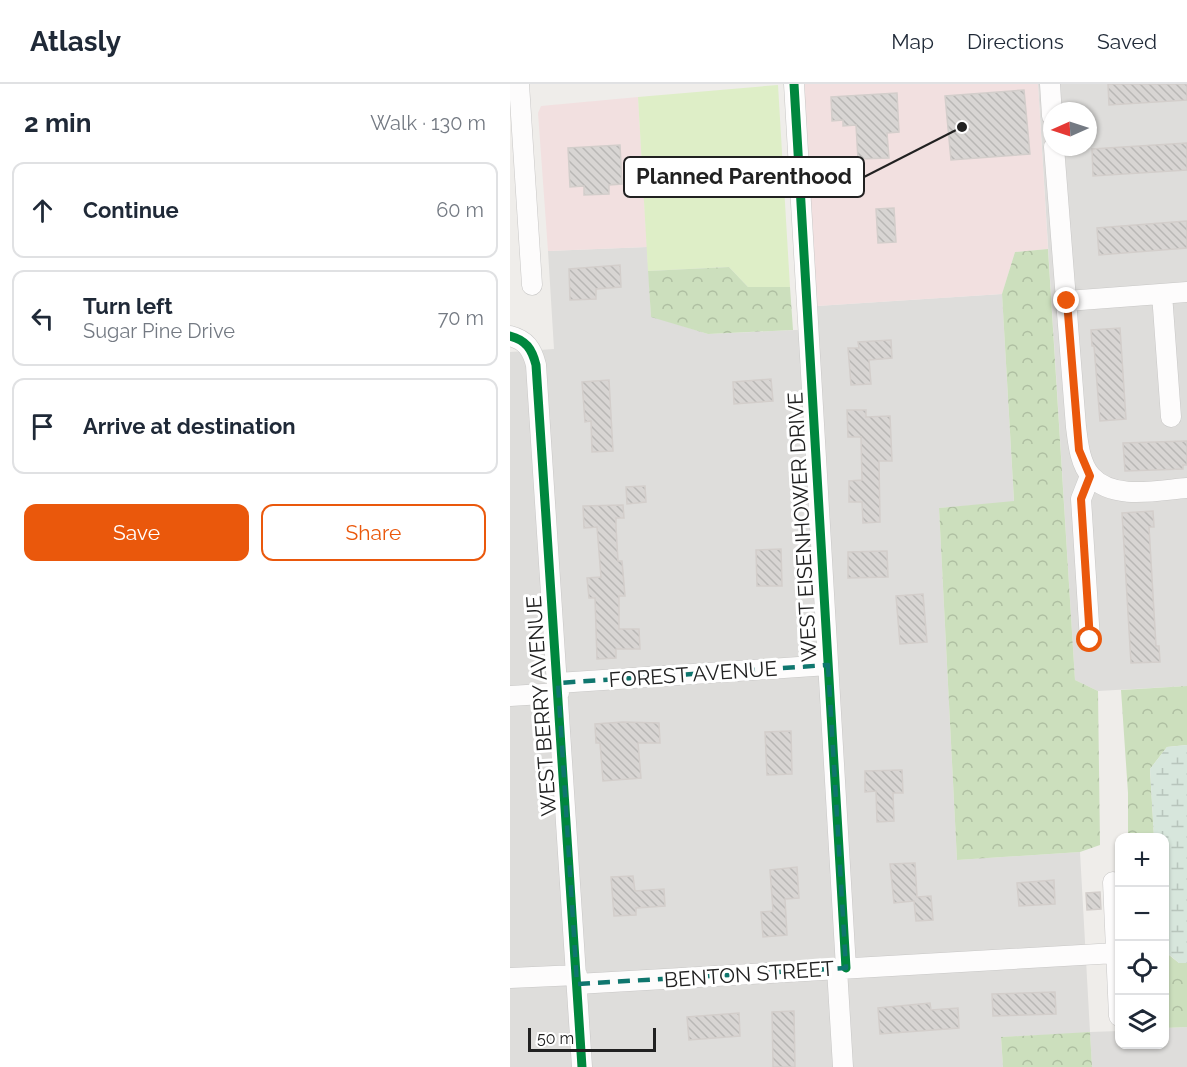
<!DOCTYPE html>
<meta charset="utf-8">
<style>
body{margin:0;font-family:Raleway,sans-serif;background:#f6f6f7;color:#1f2937}
.controls{position:absolute;right:18px;bottom:18px;display:grid;overflow:hidden;border-radius:12px;box-shadow:0 2px 4px #0004}
.controls button{width:54px;height:54px;display:grid;place-items:center;padding:0;border:0;border-bottom:2px solid #e0e1e3;background:#fff;color:#1f2937;font:30px sans-serif}
.compass{position:absolute;left:533px;top:18px;width:54px;height:54px;border-radius:50%;background:#fff;box-shadow:0 2px 4px #0004;rotate:267deg}
.scale{position:absolute;left:18px;bottom:15px;width:128px;box-sizing:border-box;padding-left:6px;border:3px solid #212121;border-top:0;font-size:16px;line-height:21px;white-space:nowrap;color:#212121;-webkit-text-stroke:4px #fff;paint-order:stroke}
.stop{position:absolute;width:18px;height:18px;margin:-14px;border:4px solid #ea580c;border-radius:50%;background:#fff}
.stop.end{background:#ea580c;border-color:#fff;box-shadow:0 2px 6px #0008}
.list{margin:0;padding:0;list-style:none}
h2{display:flex;justify-content:space-between;align-items:center;height:78px;margin:0;padding:0 24px;font-size:26px}
h2 small{font-size:20px;font-weight:400;color:#747a83}
.list li{display:grid;grid-template-columns:39px 1fr auto;gap:18px;align-items:center;box-sizing:border-box;height:96px;margin:0 12px 12px;padding:0 12px;border:2px solid #e0e1e3;border-radius:12px}
.list b{display:block;font-size:22px;white-space:nowrap}
.list p{margin:0;font-size:20px;white-space:nowrap;color:#747a83}
.list em{font-size:20px;font-style:normal;color:#747a83}
.actions{display:flex;gap:12px;padding:18px 24px}
.actions a{flex:1;padding:14px 0;border:2px solid #ea580c;border-radius:12px;text-align:center;font-size:21px;color:#ea580c}
.actions .main{background:#ea580c;color:#fff}
.icon{flex:none;width:33px;height:33px;fill:none;stroke:currentColor;stroke-width:2;stroke-linecap:round;stroke-linejoin:round}
.map{position:relative;flex:none;width:677px;height:983px;overflow:hidden}
header{display:flex;align-items:center;gap:36px;box-sizing:border-box;height:84px;padding:0 30px;background:#fff;border-bottom:2px solid #e0e1e3}
header strong{font-size:28px}
nav{display:flex;gap:33px;margin-inline-start:auto;font-size:21px}
main{display:flex}
aside{flex:1;background:#fff}
.map>svg:first-child{display:block}
.residential{fill:#dedddb;fill-rule:evenodd}
.commercial{fill:#f2e0e0}
.grass{fill:#deeec7}
.forest{fill:url(#forest-crowns)}
.wetland{fill:url(#wetland-marsh)}
.building{fill:url(#building-back-hatch);stroke:#d3cecb;stroke-width:1.5}
.lines{fill:none;stroke-linecap:round;stroke-linejoin:round}
.minor-casing{stroke:#c8c7c6;stroke-width:21}
.minor{stroke:#fdfcfc;stroke-width:20}
.cycleway-casing{stroke:#fff;stroke-width:13}
.cycleway{stroke:#00873e;stroke-width:9}
.route{stroke:#ea580c;stroke-width:8}
.marked{fill:none;stroke:#0f766e;stroke-width:4.5;stroke-dasharray:12 8;stroke-linejoin:round}
.labels{text-anchor:middle;dominant-baseline:central;stroke-width:6;stroke-linejoin:round;paint-order:stroke}
.street-label{font-size:21px;fill:#212121;stroke:#fff}
.leader{fill:none;stroke:#212121;stroke-width:2}
.callout-dot{fill:#212121;stroke:#fff;stroke-width:2}
.callout{fill:#fff;stroke:#212121;stroke-width:2}
.callout-label{font-size:22px;text-anchor:middle;font-weight:bold;fill:#212121}
</style>
<header>
<strong>Atlasly</strong>
<nav><a>Map</a><a>Directions</a><a>Saved</a></nav>
</header>
<main>
<aside>
<h2>2 min<small>Walk · 130 m</small></h2>
<ul class="list">
<li><svg class="icon" aria-label="ahead" viewBox="0 0 24 24"><path d="M12 20V5M6 11l6-6 6 6"/></svg><div><b>Continue</b></div><em>60 m</em></li>
<li><svg class="icon" aria-label="left" viewBox="0 0 24 24"><path d="M17 20v-9H6M10 6l-5 5 5 5"/></svg><div><b>Turn left</b><p>Sugar Pine Drive</p></div><em>70 m</em></li>
<li><svg class="icon" aria-label="arrive" viewBox="0 0 24 24"><path d="M6 21V4h12l-3 4 3 4H6"/></svg><div><b>Arrive at destination</b></div></li>
</ul>
<div class="actions"><a class="main">Save</a><a>Share</a></div>
</aside>
<div class="map">
<svg width="677" height="983" viewBox="0 0 677 983">
<defs>
<pattern id="forest-crowns" width="20" height="18" patternUnits="userSpaceOnUse" patternTransform="scale(1.5)"><rect width="20" height="18" fill="#ccdfbd"/><path d="M2 6a3 3 0 1 1 6 0M12 15a3 3 0 1 1 6 0" fill="none" stroke="#afbfa2"/></pattern>
<pattern id="wetland-marsh" width="20" height="14" patternUnits="userSpaceOnUse" patternTransform="scale(1.5)"><rect width="20" height="14" fill="#d7e6dc"/><path d="M1 5h8M5 5V1M11 12h8M15 12V8" fill="none" stroke="#b8c5bc"/></pattern>
<pattern id="building-back-hatch" width="6" height="6" patternUnits="userSpaceOnUse" patternTransform="scale(1.5)"><rect width="6" height="6" fill="#d8d5d3"/><path d="M-1 5l2 2M0 0l6 6M5-1l2 2" fill="none" stroke="#b9b7b5"/></pattern>
</defs>
<rect width="100%" height="100%" fill="#efedea"/>
<path class="residential" d="M 528,0 L 677,0 L 677,602 L 588,607 L 565,596 ZM 542,27 L 578,27 L 578,63 L 542,63 Z
M 137,163 L 141,232 L 198,250 L 308,245 L 307,222 L 492,210 L 504,418 L 429,424 L 447,776 L 570,768 L 580,948 L 609,947 L 610,960 L 654,960 L 655,944 L 677,943 L 677,983 L 582,983 L 580,949 L 491,953 L 493,983 L 0,983 L 0,268 L 44,265 L 38,167 Z"/>
<path class="commercial" d="M 295,0 L 528,0 L 538,165 L 505,168 L 492,210 L 307,222 L 293,7 Z
M 128,13 L 137,163 L 38,167 L 28,29 L 31,22 Z"/>
<path class="grass" d="M 268,1 L 280,203 L 238,203 L 219,183 L 138,187 L 128,13 Z"/>
<path class="forest" d="M 538,165 L 565,596 L 588,607 L 590,761 L 570,768 L 447,776 L 429,424 L 504,417 L 492,210 L 505,168 Z
M 219,183 L 238,203 L 280,203 L 283,246 L 198,250 L 141,233 L 138,187 Z
M 677,602 L 677,661 L 657,663 L 640,685 L 644,753 L 618,753 L 618,709 L 611,606 Z
M 654,867 L 669,879 L 677,879 L 677,943 L 655,944 Z
M 580,948 L 582,983 L 493,983 L 491,953 Z"/>
<path class="wetland" d="M 677,661 L 677,879 L 669,879 L 655,867 L 654,754 L 644,753 L 640,685 L 657,663 Z"/>
<path class="building" d="M 598,0 L 677,0 L 677,16 L 599,21 Z
M 514,6 L 520,70 L 441,76 L 435,12 Z
M 387,9 L 389,48 L 377,49 L 379,74 L 348,75 L 346,41 L 333,42 L 333,36 L 322,37 L 321,13 Z
M 677,59 L 677,86 L 583,92 L 582,65 Z
M 110,61 L 112,100 L 99,101 L 99,110 L 74,111 L 74,102 L 60,103 L 58,64 Z
M 384,124 L 386,158 L 368,159 L 366,125 Z
M 677,137 L 677,164 L 589,171 L 587,144 Z
M 110,181 L 111,203 L 86,205 L 86,215 L 60,216 L 59,185 Z
M 610,244 L 616,335 L 590,337 L 584,262 L 582,262 L 581,246 Z
M 381,256 L 382,274 L 359,276 L 361,300 L 341,301 L 338,264 L 349,264 L 348,258 Z
M 261,295 L 263,317 L 224,320 L 223,298 Z
M 99,296 L 103,367 L 82,368 L 81,337 L 75,338 L 72,298 Z
M 337,326 L 356,326 L 356,333 L 380,332 L 382,377 L 369,377 L 370,438 L 353,439 L 352,418 L 339,418 L 339,397 L 352,396 L 351,353 L 338,353 Z
M 677,357 L 677,381 L 673,381 L 673,385 L 615,387 L 613,359 Z
M 135,402 L 136,418 L 117,420 L 116,403 Z
M 113,421 L 114,434 L 106,434 L 106,443 L 108,477 L 112,477 L 115,512 L 109,512 L 109,545 L 129,545 L 130,565 L 106,565 L 106,574 L 87,575 L 85,514 L 79,514 L 77,494 L 91,493 L 87,443 L 74,444 L 73,422 Z
M 643,427 L 644,443 L 639,443 L 646,562 L 649,562 L 650,578 L 621,579 L 612,429 Z
M 271,465 L 272,502 L 247,502 L 246,466 Z
M 377,467 L 378,493 L 338,494 L 338,468 Z
M 413,510 L 417,558 L 390,560 L 386,512 Z
M 113,638 L 149,639 L 150,659 L 128,659 L 131,694 L 93,697 L 90,659 L 86,659 L 85,640 Z
M 281,647 L 282,690 L 257,691 L 255,648 Z
M 392,686 L 393,709 L 383,709 L 384,737 L 367,738 L 366,707 L 355,708 L 355,687 Z
M 405,779 L 407,813 L 421,812 L 423,836 L 406,837 L 404,817 L 384,819 L 380,780 Z
M 287,783 L 289,814 L 275,815 L 277,851 L 253,853 L 251,828 L 263,827 L 260,786 Z
M 123,792 L 125,807 L 154,805 L 155,822 L 126,824 L 126,831 L 104,832 L 101,793 Z
M 544,796 L 545,820 L 509,822 L 507,799 Z
M 590,808 L 591,825 L 577,826 L 576,809 Z
M 545,908 L 546,930 L 483,932 L 482,910 Z
M 420,919 L 421,926 L 448,924 L 449,944 L 370,950 L 368,924 Z
M 284,927 L 285,983 L 263,983 L 262,928 Z
M 229,929 L 230,952 L 179,956 L 177,933 Z"/>
<g class="lines">
<g class="minor-casing">
<path id="minor" d="M 9,0 L 22,201
M 284,0 L 336,884
M 540,0 L 542,32
M 544,63 L 566,343 C 568,359 570,380 581,392 C 603,417 649,406 677,404
M 652,210 L 661,333
M 557,217 L 677,208
M 0,252 C 16,256 22,265 26,281 L 72,983
M 580,392 L 571,415 L 580,556
M 48,599 L 318,581
M 0,612 L 49,609
M 603,798 L 609,932
M 327,885 L 333,983
M 0,894 L 67,891
M 67,900 L 606,869"/>
</g>
<use href="#minor" class="minor"/>
<g class="cycleway-casing">
<path id="cycleway" d="M 284,0 L 336,884
M 0,252 C 16,256 22,265 26,281 L 72,983"/>
</g>
<use href="#cycleway" class="cycleway"/>
</g>
<g class="lines">
<path class="route" d="M 557,217 L 569,366 L 580,392 L 571,415 L 580,556"/>
</g>
<path class="marked" d="M 318,581 L 336,884 L 67,900 L 48,599 Z"/>
<g class="labels">
<g class="street-label">
<text transform="translate(292 443) rotate(-93)">WEST EISENHOWER DRIVE</text>
<text transform="translate(183 590) rotate(-4)">FOREST AVENUE</text>
<text transform="translate(31 622) rotate(-94)">WEST BERRY AVENUE</text>
<text transform="translate(239 890) rotate(-4)">BENTON STREET</text>
</g>
</g>
<path class="leader" d="M452 43L354 93"/>
<circle class="callout-dot" cx="452" cy="43" r="6"/>
<rect class="callout" x="114" y="73" width="240" height="40" rx="6"/>
<g class="callout-label">
<text x="234" y="100">Planned Parenthood</text>
</g>
</svg>
<div class="controls">
<button>+</button>
<button>−</button>
<button><svg class="icon" aria-label="locate" viewBox="0 0 24 24"><circle cx="12" cy="12" r="6"/><path d="M12 2v4M12 18v4M2 12h4M18 12h4"/></svg></button>
<button><svg class="icon" aria-label="layers" viewBox="0 0 24 24"><path d="M12 4l9 5-9 5-9-5zM3 14l9 5 9-5"/></svg></button>
</div>
<svg class="compass" viewBox="-18 -18 36 36"><path d="M0-13l5 13h-10z" fill="#e53935"/><path d="M0 13l5-13h-10z" fill="#747a83"/></svg>
<div class="scale">50 m</div>
<div class="stop" style="left:580px;top:556px"></div>
<div class="stop end" style="left:557px;top:217px"></div>
</div>
</main>
